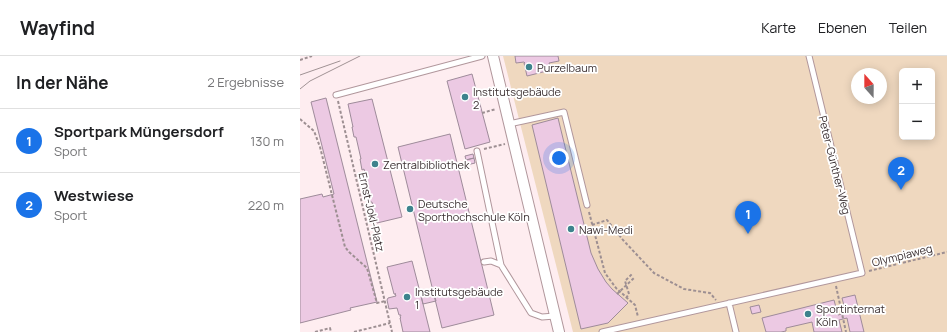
<!DOCTYPE html>
<html lang="de">
<meta charset="utf-8">
<style>
body{margin:0;font-family:Manrope,sans-serif;background:#f2f2f2;color:#202124}
.controls{position:absolute;right:12px;top:12px;display:grid;overflow:hidden;border-radius:6px;box-shadow:0 2px 10px #0003}
.controls button{width:36px;height:36px;display:grid;place-items:center;padding:0;border:0;border-bottom:1px solid #e0e0e0;background:#fff;color:#202124;font:20px sans-serif}
.compass{position:absolute;left:551px;top:12px;width:36px;height:36px;border-radius:50%;background:#fff;box-shadow:0 2px 10px #0003;rotate:339deg}
.you{position:absolute;left:259px;top:102px;width:14px;height:14px;margin:-10px;border:3px solid #fff;border-radius:50%;background:#1a73e8;box-shadow:0 0 0 6px #1a73e833}
.badge{display:grid;place-items:center;width:26px;height:26px;border-radius:50%;background:#1a73e8;color:#fff;font-size:13px;font-weight:700}
.pin{position:absolute;translate:-50% -33px;filter:drop-shadow(0 1px 2px #0008)}
.pin::after{content:'';position:absolute;top:21px;width:14px;height:12px;background:inherit;clip-path:polygon(0 0,100% 0,50% 100%)}
.list{margin:0;padding:0;list-style:none}
h2{display:flex;justify-content:space-between;align-items:center;height:52px;margin:0;padding:0 16px;font-size:17px}
h2 small{font-size:13px;font-weight:400;color:#757577}
.list li{display:grid;grid-template-columns:26px 1fr auto;gap:12px;align-items:center;box-sizing:border-box;height:64px;padding:0 16px;border-top:1px solid #e0e0e0}
.list b{display:block;font-size:15px;white-space:nowrap}
.list p{margin:0;font-size:13px;white-space:nowrap;color:#757577}
.list em{font-size:13px;font-style:normal;color:#757577}
.map{position:relative;flex:none;width:647px;height:276px;overflow:hidden}
header{display:flex;align-items:center;gap:24px;box-sizing:border-box;height:56px;padding:0 20px;background:#fff;border-bottom:1px solid #e0e0e0}
header strong{font-size:19px}
nav{display:flex;gap:22px;margin-inline-start:auto;font-size:14px}
main{display:flex}
aside{flex:1;background:#fff}
.map>svg:first-child{display:block}
.green{fill:#efd8bf;fill-rule:evenodd}
.building{fill:#ecc9e3;stroke:#9e8b9a}
.lines{fill:none;stroke-linecap:round;stroke-linejoin:round}
.service-casing{stroke:#b1979c;stroke-width:7}
.minor-casing{stroke:#b1979c;stroke-width:12}
.path{stroke:#9d8f92;stroke-width:2;stroke-dasharray:3 2;stroke-linecap:butt}
.service{stroke:#fff;stroke-width:5}
.minor{stroke:#fff;stroke-width:10}
.tram{stroke:#a09294;stroke-width:1}
.poi-dot{fill:#3d838d;stroke:#fff;stroke-width:1.5}
.labels{text-anchor:middle;dominant-baseline:central;stroke-width:3.5;stroke-linejoin:round;paint-order:stroke}
.poi-label{font-size:11px;fill:#3b3032;stroke:#fff;text-anchor:start}
.street-label{font-size:11px;fill:#3b3032;stroke:#fff}
</style>
<header>
<strong>Wayfind</strong>
<nav><a>Karte</a><a>Ebenen</a><a>Teilen</a></nav>
</header>
<main>
<aside>
<h2>In der Nähe<small>2 Ergebnisse</small></h2>
<ul class="list">
<li><span class="badge">1</span><div><b>Sportpark Müngersdorf</b><p>Sport</p></div><em>130 m</em></li>
<li><span class="badge">2</span><div><b>Westwiese</b><p>Sport</p></div><em>220 m</em></li>
</ul>
</aside>
<div class="map">
<svg width="647" height="276" viewBox="0 0 647 276">
<rect width="100%" height="100%" fill="#feedf0"/>
<path class="green" d="M 203,0 L 647,0 L 647,276 L 273,276 ZM 602,15 L 632,15 L 632,81 L 602,81 ZM 557,18 L 581,18 L 581,42 L 557,42 Z"/>
<path class="building" d="M 215,0 L 258,0 L 259,5 L 249,7 L 251,14 L 227,20 L 224,7 L 225,7 L 224,6 L 216,7 Z
M 172,18 L 190,86 L 165,93 L 147,25 Z
M 26,42 L 77,246 L 50,252 L 51,254 L 0,267 L 0,143 L 22,138 L 23,141 L 34,138 L 11,46 Z
M 72,43 L 102,161 L 77,167 L 72,146 L 70,146 L 67,136 L 69,135 L 64,113 L 62,114 L 60,103 L 61,103 L 56,81 L 54,81 L 52,71 L 53,71 L 48,48 Z
M 258,62 L 291,197 L 298,213 L 306,226 L 312,233 L 328,247 L 308,267 L 281,273 L 232,69 Z
M 150,78 L 194,259 L 142,272 L 98,91 Z
M 173,98 L 174,102 L 166,104 L 165,100 Z
M 174,102 L 175,107 L 167,109 L 166,104 Z
M 112,205 L 121,240 L 130,276 L 103,276 L 100,262 L 101,262 L 100,261 L 101,259 L 99,259 L 97,252 L 89,253 L 87,244 L 88,242 L 96,240 L 95,238 L 96,238 L 94,238 L 87,211 Z
M 134,237 L 136,245 L 123,248 L 121,240 Z
M 555,239 L 564,276 L 550,276 L 547,262 L 539,264 L 542,276 L 514,276 L 512,266 L 486,272 L 486,275 L 481,276 L 466,276 L 462,262 L 534,244 L 538,259 L 546,257 L 542,242 Z
M 459,249 L 461,256 L 452,258 L 450,251 Z"/>
<g class="lines">
<g class="service-casing">
<path id="service" d="M 36,39 L 182,0
M 209,68 L 264,56 L 287,149
M 177,95 L 201,209
M 184,206 L 191,205 L 201,209 L 231,257 L 242,261 L 255,260
M 429,247 L 436,276
M 302,276 L 562,217 L 509,0"/>
</g>
<g class="minor-casing">
<path id="minor" d="M 193,0 L 259,276"/>
</g>
<path class="path" d="M 0,4 L 12,0
M 38,45 L 92,276
M 182,57 L 196,53
M 0,63 L 14,75 L 20,91 L 45,191 L 49,196 L 67,212 L 77,247 L 85,245
M 184,93 L 205,88
M 289,156 L 305,217 L 316,232 L 335,249 L 338,261
M 292,169 L 307,164 L 323,184 L 354,217 L 384,233 L 410,237 L 416,244
M 569,215 L 647,196
M 536,230 L 546,276
M 317,238 L 335,221
M 326,242 L 329,238 L 325,225 L 332,218
M 15,276 L 30,272 L 31,276
M 54,276 L 90,267"/>
<use href="#service" class="service"/>
<use href="#minor" class="minor"/>
<path class="tram" d="M 0,19 L 40,5
M 0,33 L 10,25 L 60,0"/>
</g>
<g class="poi-dot">
<circle cx="229" cy="11" r="4"/>
<circle cx="165" cy="41" r="4"/>
<circle cx="75" cy="108" r="4"/>
<circle cx="110" cy="153" r="4"/>
<circle cx="271" cy="173" r="4"/>
<circle cx="107" cy="241" r="4"/>
<circle cx="508" cy="258" r="4"/>
</g>
<g class="labels">
<g class="poi-label">
<text x="237" y="11">Purzelbaum</text>
<text x="173" y="35">Institutsgebäude<tspan x="173" dy="13">2</tspan></text>
<text x="83" y="108">Zentralbibliothek</text>
<text x="118" y="147">Deutsche<tspan x="118" dy="13">Sporthochschule Köln</tspan></text>
<text x="279" y="173">Nawi-Medi</text>
<text x="115" y="235">Institutsgebäude<tspan x="115" dy="13">1</tspan></text>
<text x="516" y="252">Sportinternat<tspan x="516" dy="13">Köln</tspan></text>
</g>
<g class="street-label">
<text transform="translate(535 109) rotate(76)">Peter-Günther-Weg</text>
<text transform="translate(72 156) rotate(77)">Ernst-Jokl-Platz</text>
<text transform="translate(602 199) rotate(-14)">Olympiaweg</text>
</g>
</g>
</svg>
<div class="controls">
<button>+</button>
<button>−</button>
</div>
<svg class="compass" viewBox="-18 -18 36 36"><path d="M0-13l5 13h-10z" fill="#e53935"/><path d="M0 13l5-13h-10z" fill="#757577"/></svg>
<div class="you"></div>
<div class="pin badge" style="left:448px;top:178px">1</div>
<div class="pin badge" style="left:601px;top:134px">2</div>
</div>
</main>
